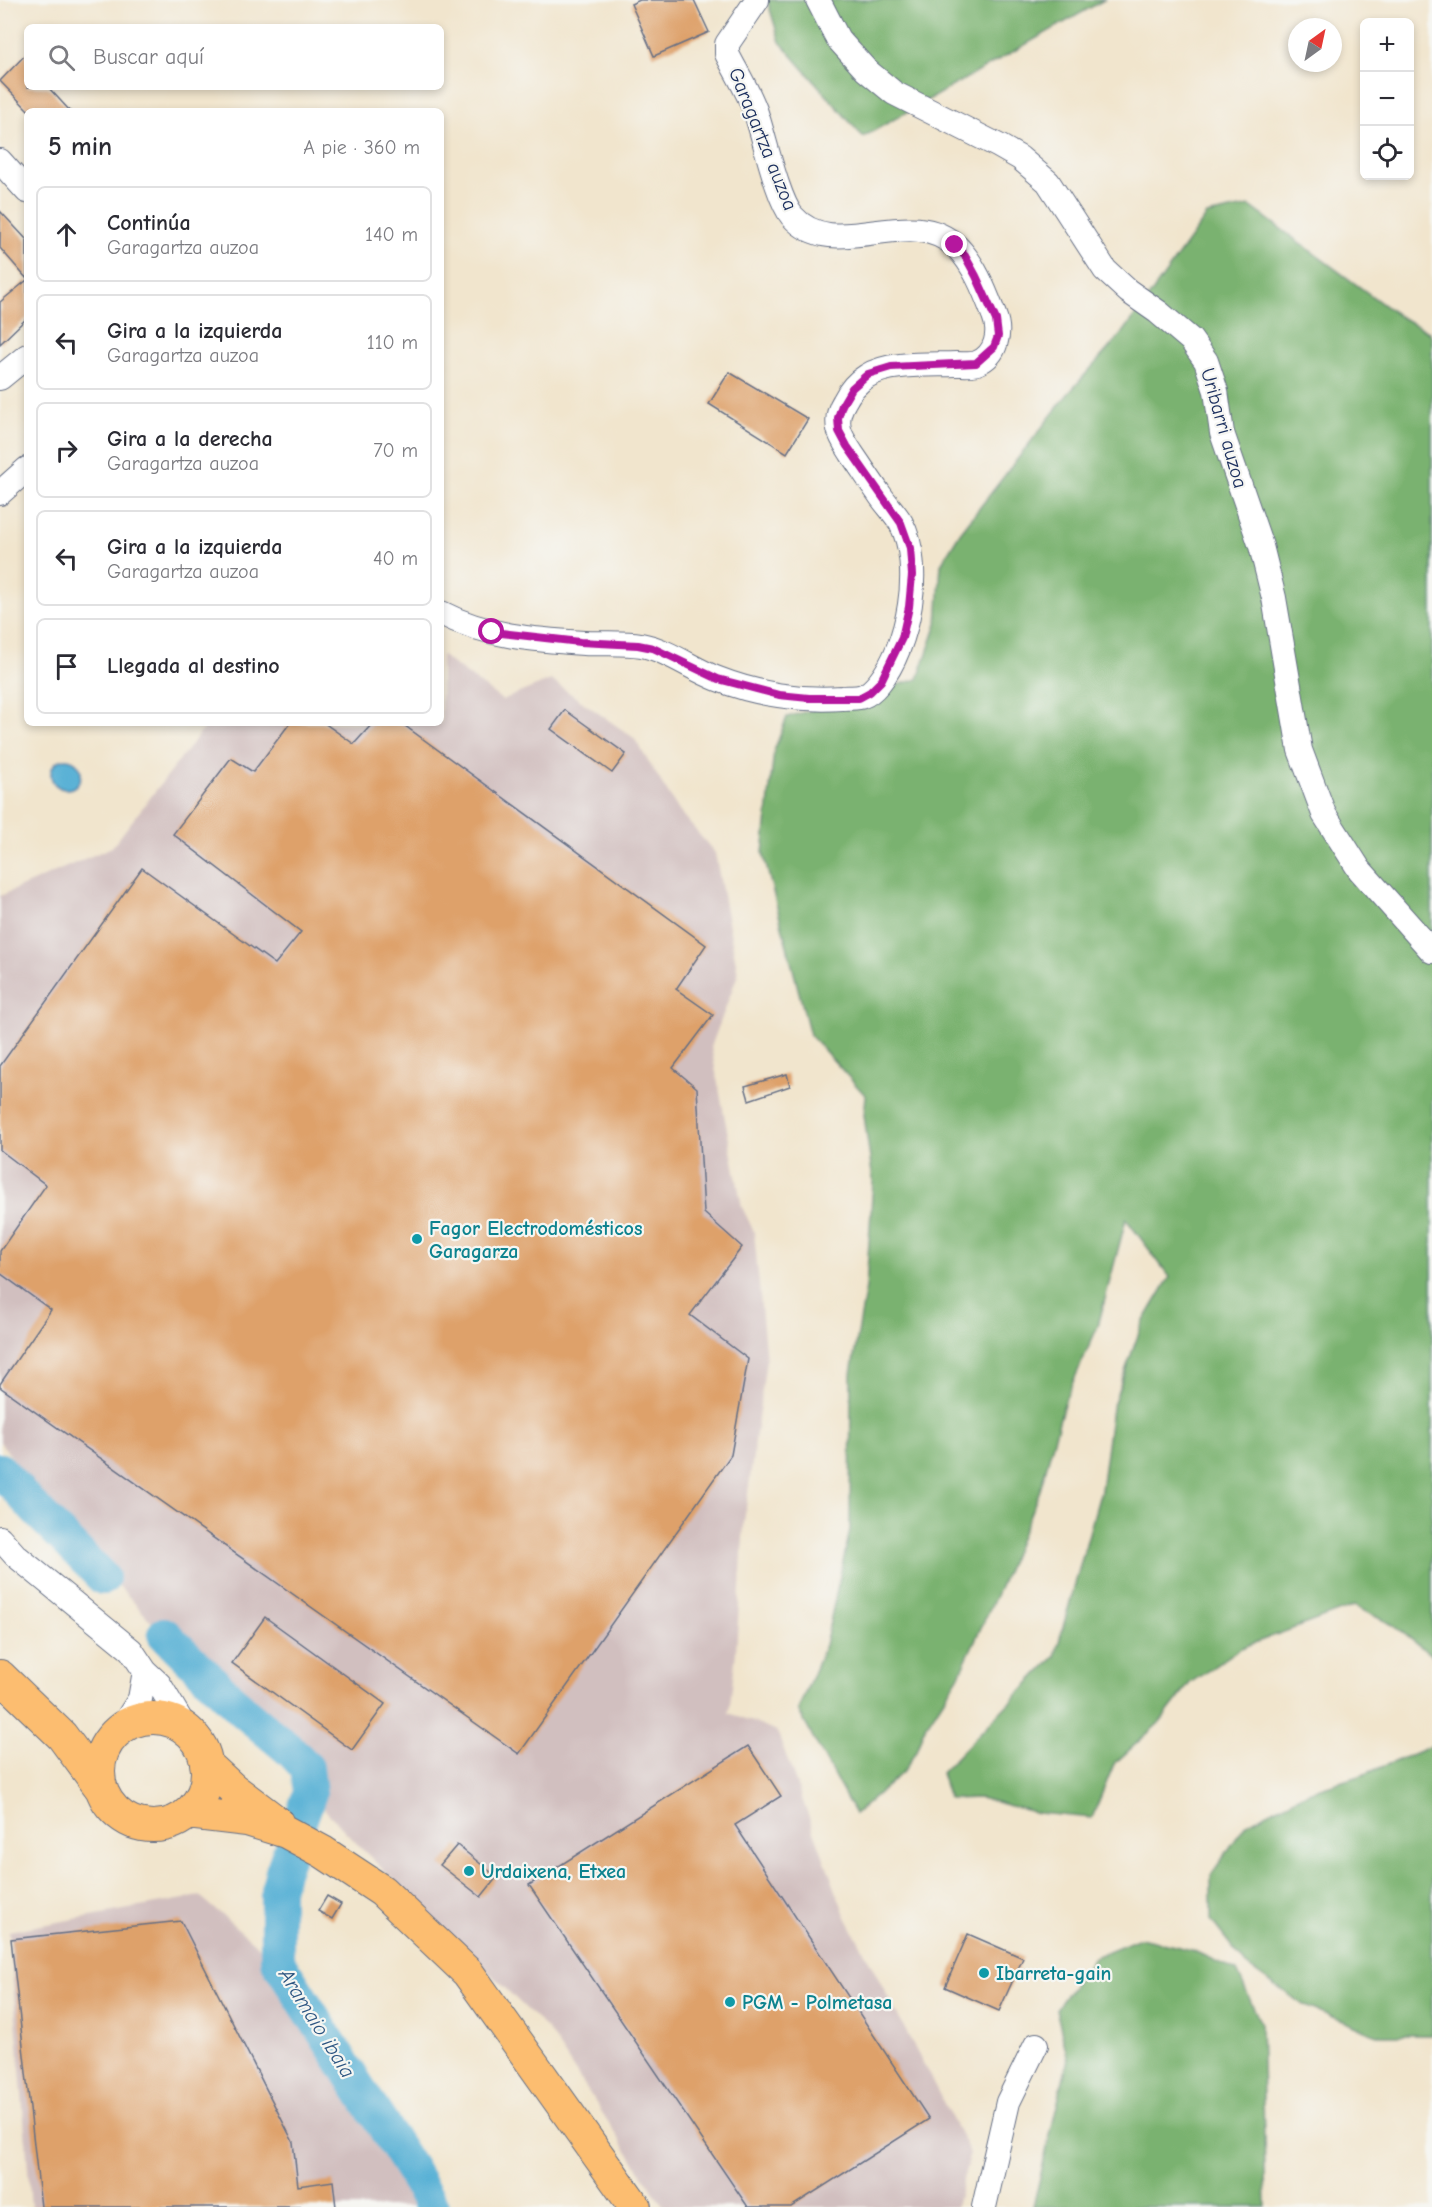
<!DOCTYPE html>
<html lang="es">
<meta charset="utf-8">
<style>
body{margin:0;font-family:"Comic Neue",sans-serif;background:#f7f7f7;color:#2b2b33}
.controls{position:absolute;right:18px;top:18px;display:grid;overflow:hidden;border-radius:9px;box-shadow:0 3px 9px #0003}
.controls button{width:54px;height:54px;display:grid;place-items:center;padding:0;border:0;border-bottom:2px solid #e1e1e2;background:#fff;color:#2b2b33;font:30px sans-serif}
.compass{position:absolute;left:1288px;top:18px;width:54px;height:54px;border-radius:50%;background:#fff;box-shadow:0 3px 9px #0003;rotate:33deg}
.stop{position:absolute;width:18px;height:18px;margin:-14px;border:4px solid #b5179e;border-radius:50%;background:#fff}
.stop.end{background:#b5179e;border-color:#fff;box-shadow:0 2px 6px #0008}
.list{margin:0;padding:0;list-style:none}
h2{display:flex;justify-content:space-between;align-items:center;height:78px;margin:0;padding:0 24px;font-size:26px}
h2 small{font-size:20px;font-weight:400;color:#7c7c81}
.list li{display:grid;grid-template-columns:39px 1fr auto;gap:18px;align-items:center;box-sizing:border-box;height:96px;margin:0 12px 12px;padding:0 12px;border:2px solid #e1e1e2;border-radius:9px}
.list b{display:block;font-size:22px;white-space:nowrap}
.list p{margin:0;font-size:20px;white-space:nowrap;color:#7c7c81}
.list em{font-size:20px;font-style:normal;color:#7c7c81}
.icon{flex:none;width:33px;height:33px;fill:none;stroke:currentColor;stroke-width:2;stroke-linecap:round;stroke-linejoin:round}
.map{position:relative;flex:none;width:1432px;height:2207px;overflow:hidden}
.search{position:absolute;background:#fff;box-shadow:0 3px 9px #0003;left:24px;top:24px;width:420px;height:66px;display:flex;align-items:center;gap:15px;box-sizing:border-box;padding:0 21px;border-radius:9px;color:#7c7c81;font-size:22px}
.panel{position:absolute;background:#fff;box-shadow:0 3px 9px #0003;left:24px;top:108px;width:420px;height:618px;border-radius:9px}
.map>svg:first-child{display:block}
.industrial{fill:#d1bfbf}
.forest{fill:#7ab270;stroke:#4a7067;stroke-width:1.5}
.water{fill:#58b1d5;stroke:#3a709a;stroke-width:1.5}
.lines{fill:none;stroke-linecap:round;stroke-linejoin:round}
.river{stroke:#58b1d5;stroke-width:34}
.building{fill:#dea16a}
.minor-casing{stroke:#666f85;stroke-width:26}
.major-casing{stroke:#666f85;stroke-width:34}
.minor{stroke:#fff;stroke-width:24}
.major{stroke:#fcbd6f;stroke-width:32}
.route{stroke:#b5179e;stroke-width:8}
.culture-dot{fill:#0f9aa8;stroke:#f6f6f2;stroke-width:2}
.labels{text-anchor:middle;dominant-baseline:central;stroke-width:4.5;stroke-linejoin:round;paint-order:stroke}
.street-label{font-size:20px;fill:#1b2f5e;stroke:#f6f6f2}
.culture-label{font-size:20px;font-weight:bold;fill:#0d838f;stroke:#f6f6f2;text-anchor:start}
.water-label{font-size:21px;font-style:italic;fill:#2d5682;stroke:#f6f6f2}
</style>
<div class="map">
<svg width="1432" height="2207" viewBox="0 0 1432 2207">
<rect width="100%" height="100%" fill="#f6f6f2"/>
<filter id="ink" filterUnits="userSpaceOnUse"><feTurbulence type="fractalNoise" baseFrequency=".0167" numOctaves="2"/><feDisplacementMap in="SourceGraphic" scale="12" xChannelSelector="R" yChannelSelector="G"/><feConvolveMatrix kernelMatrix="1 2 1 2 8 2 1 2 1" color-interpolation-filters="sRGB"/></filter>
<filter id="wash" filterUnits="userSpaceOnUse"><feTurbulence type="fractalNoise" baseFrequency=".008" numOctaves="4" result="noise"/><feDisplacementMap in="SourceGraphic" scale="24" xChannelSelector="R" yChannelSelector="G"/><feGaussianBlur stdDeviation="1.35" result="paint"/><feColorMatrix in="noise" values="0 0 0 0 0 0 0 0 0 0 0 0 0 0 0 0 0 1.4 0 .05"/><feComposite in="paint" operator="in"/></filter>
<g filter="url(#wash)">
<rect width="100%" height="100%" fill="#f1e5cd"/>
<path class="industrial" d="M 441,655 L 502,700 L 551,680 L 634,738 L 679,811 L 715,853 L 738,974 L 711,1047 L 742,1207 L 754,1232 L 766,1360 L 744,1522 L 736,1652 L 729,1713 L 777,1731 L 845,1915 L 970,2153 L 956,2207 L 664,2207 L 548,2030 L 360,1847 L 233,1712 L 61,1522 L 0,1442 L 0,896 L 112,847 L 208,723 L 441,723 Z
M 200,1896 L 264,1951 L 415,2207 L 31,2207 L 9,1931 Z"/>
<path class="forest" d="M 767,0 L 1104,0 L 863,137 L 780,42 Z
M 1250,206 L 1399,316 L 1429,332 L 1432,338 L 1432,1656 L 1393,1625 L 1354,1606 L 1241,1648 L 1190,1683 L 1159,1723 L 1114,1764 L 1092,1818 L 1038,1813 L 980,1798 L 949,1799 L 941,1773 L 1055,1656 L 1101,1490 L 1112,1408 L 1142,1324 L 1170,1277 L 1126,1219 L 1098,1326 L 1065,1400 L 1040,1490 L 1000,1587 L 958,1677 L 923,1731 L 916,1751 L 905,1770 L 855,1814 L 798,1710 L 825,1645 L 850,1530 L 851,1374 L 866,1287 L 873,1181 L 864,1115 L 866,1096 L 810,1035 L 763,853 L 774,751 L 787,717 L 918,679 L 937,624 L 941,564 L 960,533 L 1067,395 L 1125,330 L 1207,215 Z
M 1432,1746 L 1432,2035 L 1377,2035 L 1305,2006 L 1246,1965 L 1211,1920 L 1211,1875 L 1246,1824 L 1311,1791 L 1365,1774 Z
M 1140,1938 L 1192,1950 L 1237,1971 L 1261,2024 L 1266,2207 L 1033,2207 L 1068,2059 L 1056,2009 L 1094,1957 Z"/>
<path class="water" d="M51 774a15 15 0 1 1 30 0a15 15 0 1 1-30 0Z"/>
<g class="lines">
<path class="river" d="M 0,1470 L 33,1507 L 103,1578
M 164,1634 L 244,1712 L 292,1752 L 307,1768 L 310,1793 L 282,1872 L 277,1890 L 277,1960 L 412,2171 L 432,2207"/>
</g>
<g id="blocks">
<path class="building" d="M 640,0 L 694,0 L 709,32 L 654,56 L 631,4 Z
M 27,53 L 27,87 L 48,87 L 70,111 L 29,111 L 0,81 Z
M 0,211 L 27,240 L 27,279 L 0,248 Z
M 27,280 L 27,318 L 0,344 L 0,302 Z
M 729,372 L 808,419 L 787,453 L 709,404 Z
M 565,710 L 626,754 L 612,773 L 551,729 Z
M 290,723 L 324,723 L 354,744 L 373,723 L 401,723 L 706,945 L 676,989 L 713,1015 L 673,1068 L 697,1088 L 704,1213 L 742,1247 L 690,1315 L 748,1359 L 731,1455 L 519,1754 L 0,1387 L 0,1384 L 51,1310 L 0,1273 L 0,1251 L 46,1185 L 0,1150 L 0,1066 L 142,868 L 275,964 L 301,932 L 173,834 L 231,758 L 253,772 Z
M 787,1074 L 790,1086 L 749,1100 L 745,1086 Z
M 265,1617 L 385,1704 L 352,1750 L 232,1663 Z
M 748,1746 L 781,1796 L 735,1825 L 929,2119 L 791,2207 L 748,2207 L 529,1885 Z
M 457,1845 L 497,1877 L 481,1897 L 440,1865 Z
M 327,1896 L 341,1904 L 332,1919 L 318,1911 Z
M 181,1921 L 293,2142 L 298,2186 L 333,2181 L 336,2207 L 41,2207 L 11,1939 Z
M 968,1934 L 1023,1958 L 999,2011 L 945,1987 Z"/>
</g>
</g>
<g filter="url(#ink)">
<use href="#blocks" fill-opacity="0" stroke="#666f85" stroke-width="1.5"/>
<g class="lines">
<g class="minor-casing">
<path id="minor" d="M 818,0 L 838,39 L 866,70 L 894,93 L 999,146 L 1020,158 L 1048,182 L 1105,270 L 1128,291 L 1158,312 L 1191,340 L 1206,361 L 1216,391 L 1222,433 L 1261,546 L 1274,598 L 1300,750 L 1324,814 L 1359,869 L 1432,951
M 0,161 L 27,191
M 0,378 L 27,356
M 0,493 L 27,469
M 441,613 C 485,636 535,640 584,643 C 603,644 623,642 641,645 C 668,650 692,669 718,679 C 756,694 801,701 842,698 C 849,697 856,699 863,696 C 869,694 874,689 879,683 C 909,646 924,566 901,523 C 895,513 886,504 880,495 C 870,481 861,467 852,454 C 847,446 841,438 839,429 C 837,419 839,410 844,402 C 849,392 857,382 867,376 C 888,362 931,365 956,364 C 963,364 972,365 977,363 C 997,355 1001,332 994,315 C 985,292 975,265 957,247 C 910,201 835,265 792,216 C 777,198 764,135 755,110 C 748,91 736,72 727,54 L 727,44 L 757,0
M 0,1538 L 15,1555 L 131,1650 L 145,1671 L 159,1684 L 187,1731
M 122,1727 L 140,1699 L 145,1671
M 984,2207 L 1008,2102 L 1036,2045"/>
</g>
<g class="major-casing">
<path id="major" d="M 0,1676 L 62,1736 L 102,1790
M99 1772a54 54 0 1 1 108 0a54 54 0 1 1-108 0Z
M 206,1764 L 232,1788 L 277,1822
M 188,1813 L 247,1820 L 286,1832 L 323,1852 L 382,1891 L 468,1973 L 635,2207"/>
</g>
<use href="#minor" class="minor"/>
<use href="#major" class="major"/>
</g>
</g>
<g class="lines" filter="url(#ink)">
<path class="route" d="M 492,632 L 580,642 L 638,645 L 653,648 L 718,679 L 779,695 L 809,698 L 859,698 L 870,692 L 881,681 L 902,638 L 909,607 L 912,575 L 910,548 L 901,523 L 847,446 L 839,431 L 838,418 L 842,405 L 852,388 L 868,374 L 891,367 L 976,363 L 994,347 L 998,336 L 996,320 L 976,276 L 965,256 L 955,245"/>
</g>
<g class="culture-dot">
<circle cx="417" cy="1239" r="6"/>
<circle cx="469" cy="1871" r="6"/>
<circle cx="984" cy="1973" r="6"/>
<circle cx="730" cy="2002" r="6"/>
</g>
<g class="labels">
<g class="street-label">
<text transform="translate(763 139) rotate(68)">Garagartza auzoa</text>
<text transform="translate(1224 428) rotate(74)">Uribarri auzoa</text>
</g>
<g class="culture-label">
<text x="429" y="1228">Fagor Electrodomésticos<tspan x="429" dy="23">Garagarza</tspan></text>
<text x="481" y="1871">Urdaixena, Etxea</text>
<text x="996" y="1973">Ibarreta-gain</text>
<text x="742" y="2002">PGM - Polmetasa</text>
</g>
<g class="water-label">
<text transform="translate(317 2023) rotate(58)">Aramaio ibaia</text>
</g>
</g>
</svg>
<div class="controls">
<button>+</button>
<button>−</button>
<button><svg class="icon" aria-label="locate" viewBox="0 0 24 24"><circle cx="12" cy="12" r="6"/><path d="M12 2v4M12 18v4M2 12h4M18 12h4"/></svg></button>
</div>
<svg class="compass" viewBox="-18 -18 36 36"><path d="M0-13l5 13h-10z" fill="#e53935"/><path d="M0 13l5-13h-10z" fill="#7c7c81"/></svg>
<div class="stop" style="left:492px;top:632px"></div>
<div class="stop end" style="left:955px;top:245px"></div>
<div class="search"><svg class="icon" aria-label="search" viewBox="0 0 24 24"><circle cx="10" cy="10" r="6"/><path d="M15 15l6 6"/></svg>Buscar aquí</div>
<section class="panel">
<h2>5 min<small>A pie · 360 m</small></h2>
<ul class="list">
<li><svg class="icon" aria-label="ahead" viewBox="0 0 24 24"><path d="M12 20V5M6 11l6-6 6 6"/></svg><div><b>Continúa</b><p>Garagartza auzoa</p></div><em>140 m</em></li>
<li><svg class="icon" aria-label="left" viewBox="0 0 24 24"><path d="M17 20v-9H6M10 6l-5 5 5 5"/></svg><div><b>Gira a la izquierda</b><p>Garagartza auzoa</p></div><em>110 m</em></li>
<li><svg class="icon" aria-label="right" viewBox="0 0 24 24"><path d="M7 20v-9h11M14 6l5 5-5 5"/></svg><div><b>Gira a la derecha</b><p>Garagartza auzoa</p></div><em>70 m</em></li>
<li><svg class="icon" aria-label="left" viewBox="0 0 24 24"><path d="M17 20v-9H6M10 6l-5 5 5 5"/></svg><div><b>Gira a la izquierda</b><p>Garagartza auzoa</p></div><em>40 m</em></li>
<li><svg class="icon" aria-label="arrive" viewBox="0 0 24 24"><path d="M6 21V4h12l-3 4 3 4H6"/></svg><div><b>Llegada al destino</b></div></li>
</ul>
</section>
</div>
